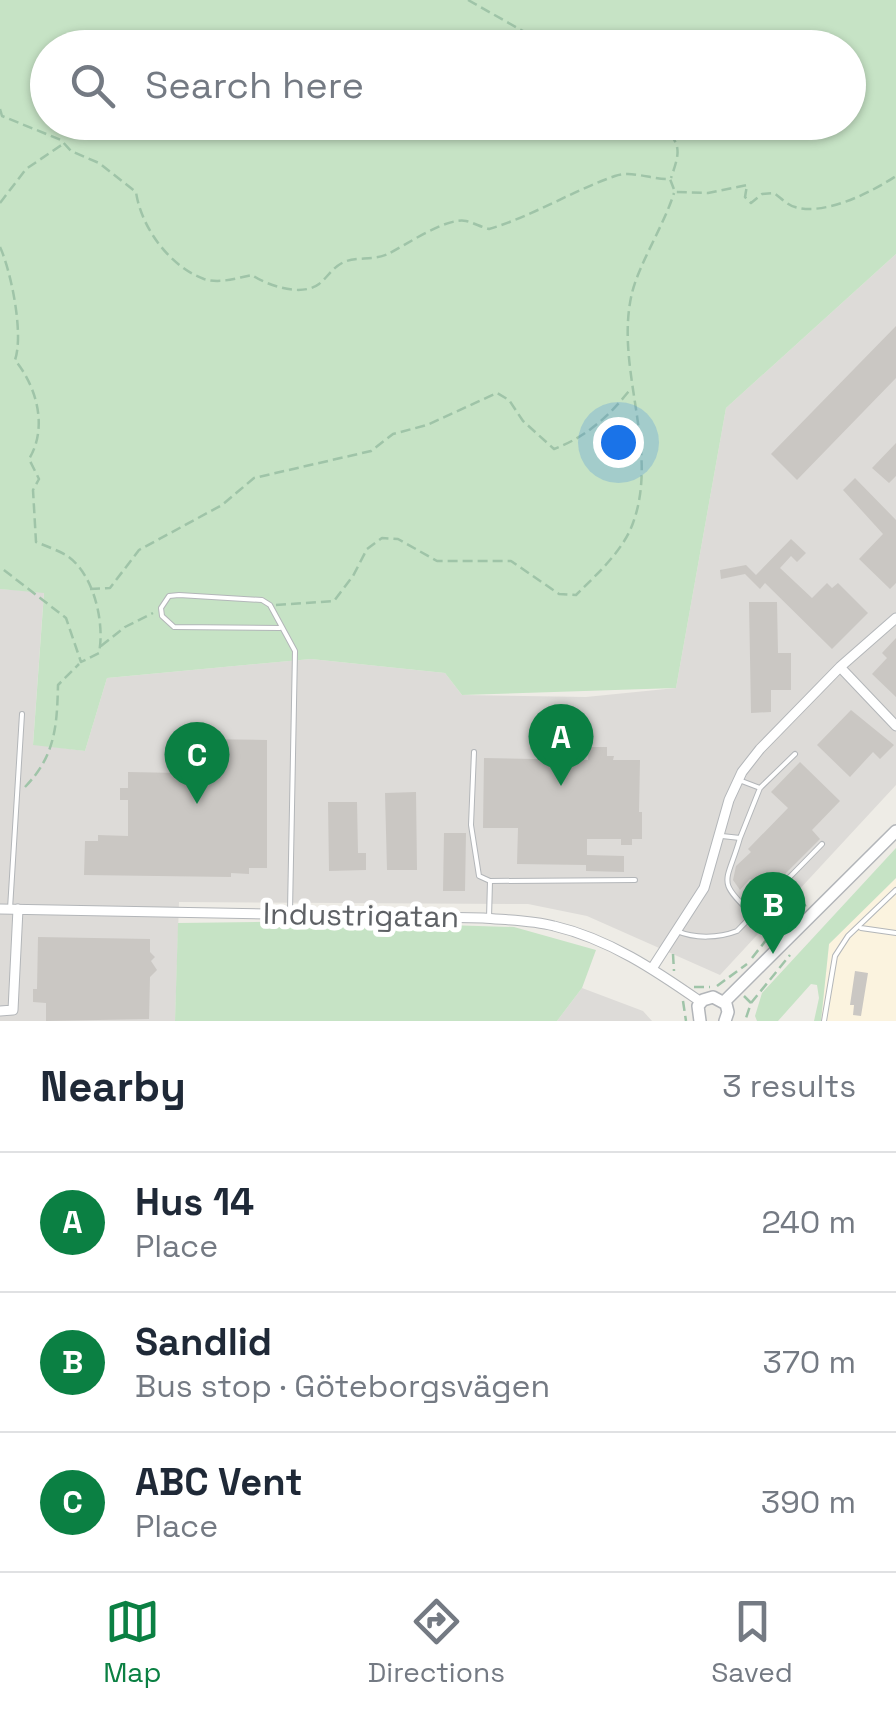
<!DOCTYPE html>
<meta charset="utf-8">
<style>
body{margin:0;font-family:"Space Grotesk",sans-serif;background:#f6f6f7;color:#1f2937}
.you{position:absolute;left:618px;top:442px;width:35px;height:35px;margin:-25px;border:8px solid #fff;border-radius:50%;background:#1a73e8;box-shadow:0 0 0 15px #1a73e833}
.badge{display:grid;place-items:center;width:65px;height:65px;border-radius:50%;background:#0b8043;color:#fff;font-size:32px;font-weight:700}
.pin{position:absolute;translate:-50% -82px;filter:drop-shadow(0 2px 5px #0008)}
.pin::after{content:'';position:absolute;top:52px;width:35px;height:30px;background:inherit;clip-path:polygon(0 0,100% 0,50% 100%)}
.list{margin:0;padding:0;list-style:none}
h2{display:flex;justify-content:space-between;align-items:center;height:130px;margin:0;padding:0 40px;font-size:42px}
h2 small{font-size:32px;font-weight:400;color:#747a83}
.list li{display:grid;grid-template-columns:65px 1fr auto;gap:30px;align-items:center;box-sizing:border-box;height:140px;padding:0 40px;border-top:2px solid #e0e1e3}
.list b{display:block;font-size:38px;white-space:nowrap}
.list p{margin:0;font-size:32px;white-space:nowrap;color:#747a83}
.list em{font-size:32px;font-style:normal;color:#747a83}
.icon{flex:none;width:55px;height:55px;fill:none;stroke:currentColor;stroke-width:2;stroke-linecap:round;stroke-linejoin:round}
.map{position:relative;flex:none;width:896px;height:1021px;overflow:hidden}
.search{position:absolute;background:#fff;box-shadow:0 2px 8px #0004;left:30px;right:30px;top:30px;height:110px;display:flex;align-items:center;gap:25px;box-sizing:border-box;padding:0 35px;border-radius:55px;color:#747a83;font-size:38px}
.sheet{height:550px;background:#fff}
nav{display:flex;justify-content:space-around;align-items:center;box-sizing:border-box;height:140px;border-top:2px solid #e0e1e3;background:#fff;font-size:28px;color:#747a83}
nav a{display:grid;justify-items:center;gap:5px}
nav .on{color:#0b8043}
.map>svg:first-child{display:block}
.commercial{fill:#fbf3df}
.industrial{fill:#dddbd8}
.green{fill:#c6e3c5;fill-rule:evenodd}
.building{fill:#cac7c3}
.lines{fill:none;stroke-linecap:round;stroke-linejoin:round}
.lane-casing{stroke:#b3b6b9;stroke-width:6}
.street-casing{stroke:#b3b6b9;stroke-width:11}
.secondary-casing{stroke:#b2b5b9;stroke-width:14}
.path{stroke:#9fc4a8;stroke-width:2.5;stroke-dasharray:10 5;stroke-linecap:butt}
.lane{stroke:#fff;stroke-width:4}
.street{stroke:#fff;stroke-width:9}
.secondary{stroke:#fff;stroke-width:11}
.labels{text-anchor:middle;dominant-baseline:central;stroke-width:10;stroke-linejoin:round;paint-order:stroke}
.street-label{font-size:30px;fill:#5e6165;stroke:#fff}
</style>
<div class="map">
<svg width="896" height="1021" viewBox="0 0 896 1021">
<rect width="100%" height="100%" fill="#eeece6"/>
<path class="commercial" d="M 896,878 L 896,1021 L 821,1021 L 829,944 Z"/>
<path class="industrial" d="M 896,254 L 896,785 L 720,975 L 587,916 L 528,904 L 179,902 L 175,1021 L 0,1021 L 0,589 L 44,592 L 33,744 L 85,751 L 107,678 L 311,659 L 445,673 L 462,695 L 586,697 L 676,688 L 726,408 Z
M 582,988 L 643,1011 L 652,1021 L 557,1021 Z"/>
<path class="green" d="M 0,0 L 896,0 L 896,254 L 726,408 L 676,688 L 462,695 L 445,673 L 311,659 L 107,678 L 85,751 L 33,745 L 44,593 L 0,589 ZM 48,48 L 848,48 L 848,122 L 48,122 Z
M 896,848 L 896,878 L 829,944 L 821,1021 L 814,1021 L 819,998 L 817,985 L 811,984 L 778,1021 L 757,1021 L 755,1016 L 762,993 Z
M 318,921 L 514,927 L 596,950 L 582,988 L 557,1021 L 175,1021 L 178,923 Z"/>
<path class="building" d="M 896,326 L 896,378 L 797,480 L 771,454 Z
M 896,443 L 896,476 L 889,483 L 872,468 Z
M 855,478 L 896,520 L 896,583 L 890,589 L 859,559 L 883,534 L 843,490 Z
M 791,539 L 806,553 L 797,562 L 791,556 L 780,568 L 812,598 L 827,583 L 832,588 L 838,583 L 868,613 L 832,649 L 765,583 L 760,589 L 745,574 L 721,579 L 720,570 L 746,565 L 756,575 Z
M 749,602 L 777,602 L 778,653 L 791,653 L 791,690 L 771,690 L 771,712 L 751,713 Z
M 896,638 L 896,697 L 872,674 L 887,658 L 882,653 Z
M 851,710 L 894,745 L 880,759 L 873,752 L 850,777 L 817,745 Z
M 198,739 L 267,740 L 267,868 L 249,868 L 249,874 L 231,873 L 231,877 L 84,875 L 85,841 L 98,841 L 98,835 L 128,836 L 128,800 L 120,800 L 120,788 L 128,788 L 128,772 L 180,773 L 181,756 L 198,756 Z
M 589,747 L 607,747 L 607,756 L 614,756 L 613,760 L 640,760 L 639,812 L 642,812 L 642,839 L 632,839 L 632,845 L 621,845 L 621,839 L 587,839 L 587,855 L 624,856 L 624,872 L 586,871 L 586,865 L 517,864 L 518,828 L 483,828 L 484,758 L 588,760 Z
M 800,762 L 840,801 L 812,830 L 820,839 L 774,885 L 763,885 L 750,879 L 740,890 L 733,880 L 736,866 L 751,852 L 748,849 L 788,808 L 771,792 Z
M 416,792 L 417,870 L 387,870 L 385,793 Z
M 328,802 L 357,802 L 358,853 L 366,853 L 366,870 L 329,871 Z
M 444,833 L 466,833 L 465,891 L 443,891 Z
M 38,937 L 150,939 L 150,952 L 155,957 L 151,961 L 157,970 L 150,977 L 149,1019 L 46,1021 L 46,1003 L 33,1002 L 33,989 L 37,989 Z
M 855,971 L 868,973 L 861,1016 L 853,1015 L 854,1005 L 850,1005 Z"/>
<g class="lines">
<g class="lane-casing">
<path id="lane" d="M 280,628 L 174,627 L 162,616 L 161,608 L 169,596 L 179,595 L 262,600 L 270,605 L 295,651 L 290,911
M 474,752 L 471,825 L 479,876 L 490,881
M 760,788 L 795,754
M 722,836 L 740,838 L 760,788 L 739,780
M 740,838 C 727,884 715,879 753,915
M 10,909 L 22,714
M 489,918 L 490,881 L 635,880
M 861,928 L 896,933
M 677,931 C 695,939 719,938 737,931 L 822,844
M 824,1021 L 835,956 L 848,936 L 896,890"/>
</g>
<g class="street-casing">
<path id="street" d="M 840,667 L 896,726
M 0,909 L 483,918 C 506,920 531,920 554,926 C 609,939 655,970 701,1002
M 653,967 L 704,888 L 729,800 L 742,772 L 760,749 L 840,667 L 896,618
M 0,1011 L 13,1010 L 18,909"/>
</g>
<g class="secondary-casing">
<path id="secondary" d="M 724,1002 L 896,831
M 700,1021 L 698,1006 L 703,1000 L 713,997 L 726,1004 L 728,1012 L 725,1021"/>
</g>
<path class="path" d="M 468,0 L 553,48
M 0,109 L 2,116 L 61,140 L 71,151 L 99,163 L 136,192 C 141,227 169,266 204,279 C 220,284 236,278 252,275 C 268,286 302,297 319,284 C 328,277 331,269 342,263 C 354,256 373,261 388,254 C 406,245 446,217 466,221 C 474,223 481,227 489,229 C 533,216 572,191 615,176 C 633,170 652,180 670,179 L 675,192 L 708,193 L 747,185 L 745,197 L 751,203 L 762,194 L 774,193 C 781,198 787,205 795,207 C 825,216 872,192 896,176
M 661,122 C 681,146 681,149 671,178
M 0,203 L 26,169 L 63,144
M 0,247 C 11,271 24,334 15,360 C 37,387 48,428 29,459 L 39,479 L 33,490 L 36,542 C 46,546 57,550 66,555 C 94,573 105,623 99,653 L 81,662 L 66,618 L 0,567
M 90,589 L 110,588 L 139,550 L 222,505 L 254,478 L 371,451 L 393,434 L 427,425 L 497,393 L 509,400 L 523,421 L 554,449 C 586,437 608,417 629,391
M 276,605 L 334,601 L 353,576 L 367,549 L 382,538 L 398,539 L 437,561 L 511,561 L 559,594 L 576,595 C 597,574 623,551 633,523 C 660,449 614,368 632,293 C 639,264 664,225 674,193
M 101,646 L 125,627 L 153,613
M 25,787 C 55,756 57,727 58,685 L 79,664
M 673,954 L 674,971
M 752,958 L 778,925 L 806,905
M 717,986 L 747,964
M 694,987 L 710,987
M 744,996 L 751,1003 L 745,1021
M 683,1001 L 686,1021
M 751,1003 L 790,955"/>
<use href="#lane" class="lane"/>
<use href="#street" class="street"/>
<use href="#secondary" class="secondary"/>
</g>
<g class="labels">
<g class="street-label">
<text transform="translate(361 915) rotate(1)">Industrigatan</text>
</g>
</g>
</svg>
<div class="you"></div>
<div class="pin badge" style="left:561px;top:786px">A</div>
<div class="pin badge" style="left:773px;top:954px">B</div>
<div class="pin badge" style="left:197px;top:804px">C</div>
<div class="search"><svg class="icon" aria-label="search" viewBox="0 0 24 24"><circle cx="10" cy="10" r="6"/><path d="M15 15l6 6"/></svg>Search here</div>
</div>
<section class="sheet">
<h2>Nearby<small>3 results</small></h2>
<ul class="list">
<li><span class="badge">A</span><div><b>Hus 14</b><p>Place</p></div><em>240 m</em></li>
<li><span class="badge">B</span><div><b>Sandlid</b><p>Bus stop · Göteborgsvägen</p></div><em>370 m</em></li>
<li><span class="badge">C</span><div><b>ABC Vent</b><p>Place</p></div><em>390 m</em></li>
</ul>
</section>
<nav>
<a class="on"><svg class="icon" aria-label="map" viewBox="0 0 24 24"><path d="M3 6l6-2 6 2 6-2v14l-6 2-6-2-6 2zM9 4v14M15 6v14"/></svg>Map</a>
<a><svg class="icon" aria-label="directions" viewBox="0 0 24 24"><path d="M12 3l9 9-9 9-9-9zM9 14v-3h6M13 9l2 2-2 2"/></svg>Directions</a>
<a><svg class="icon" aria-label="saved" viewBox="0 0 24 24"><path d="M7 4h10v16l-5-4-5 4z"/></svg>Saved</a>
</nav>
